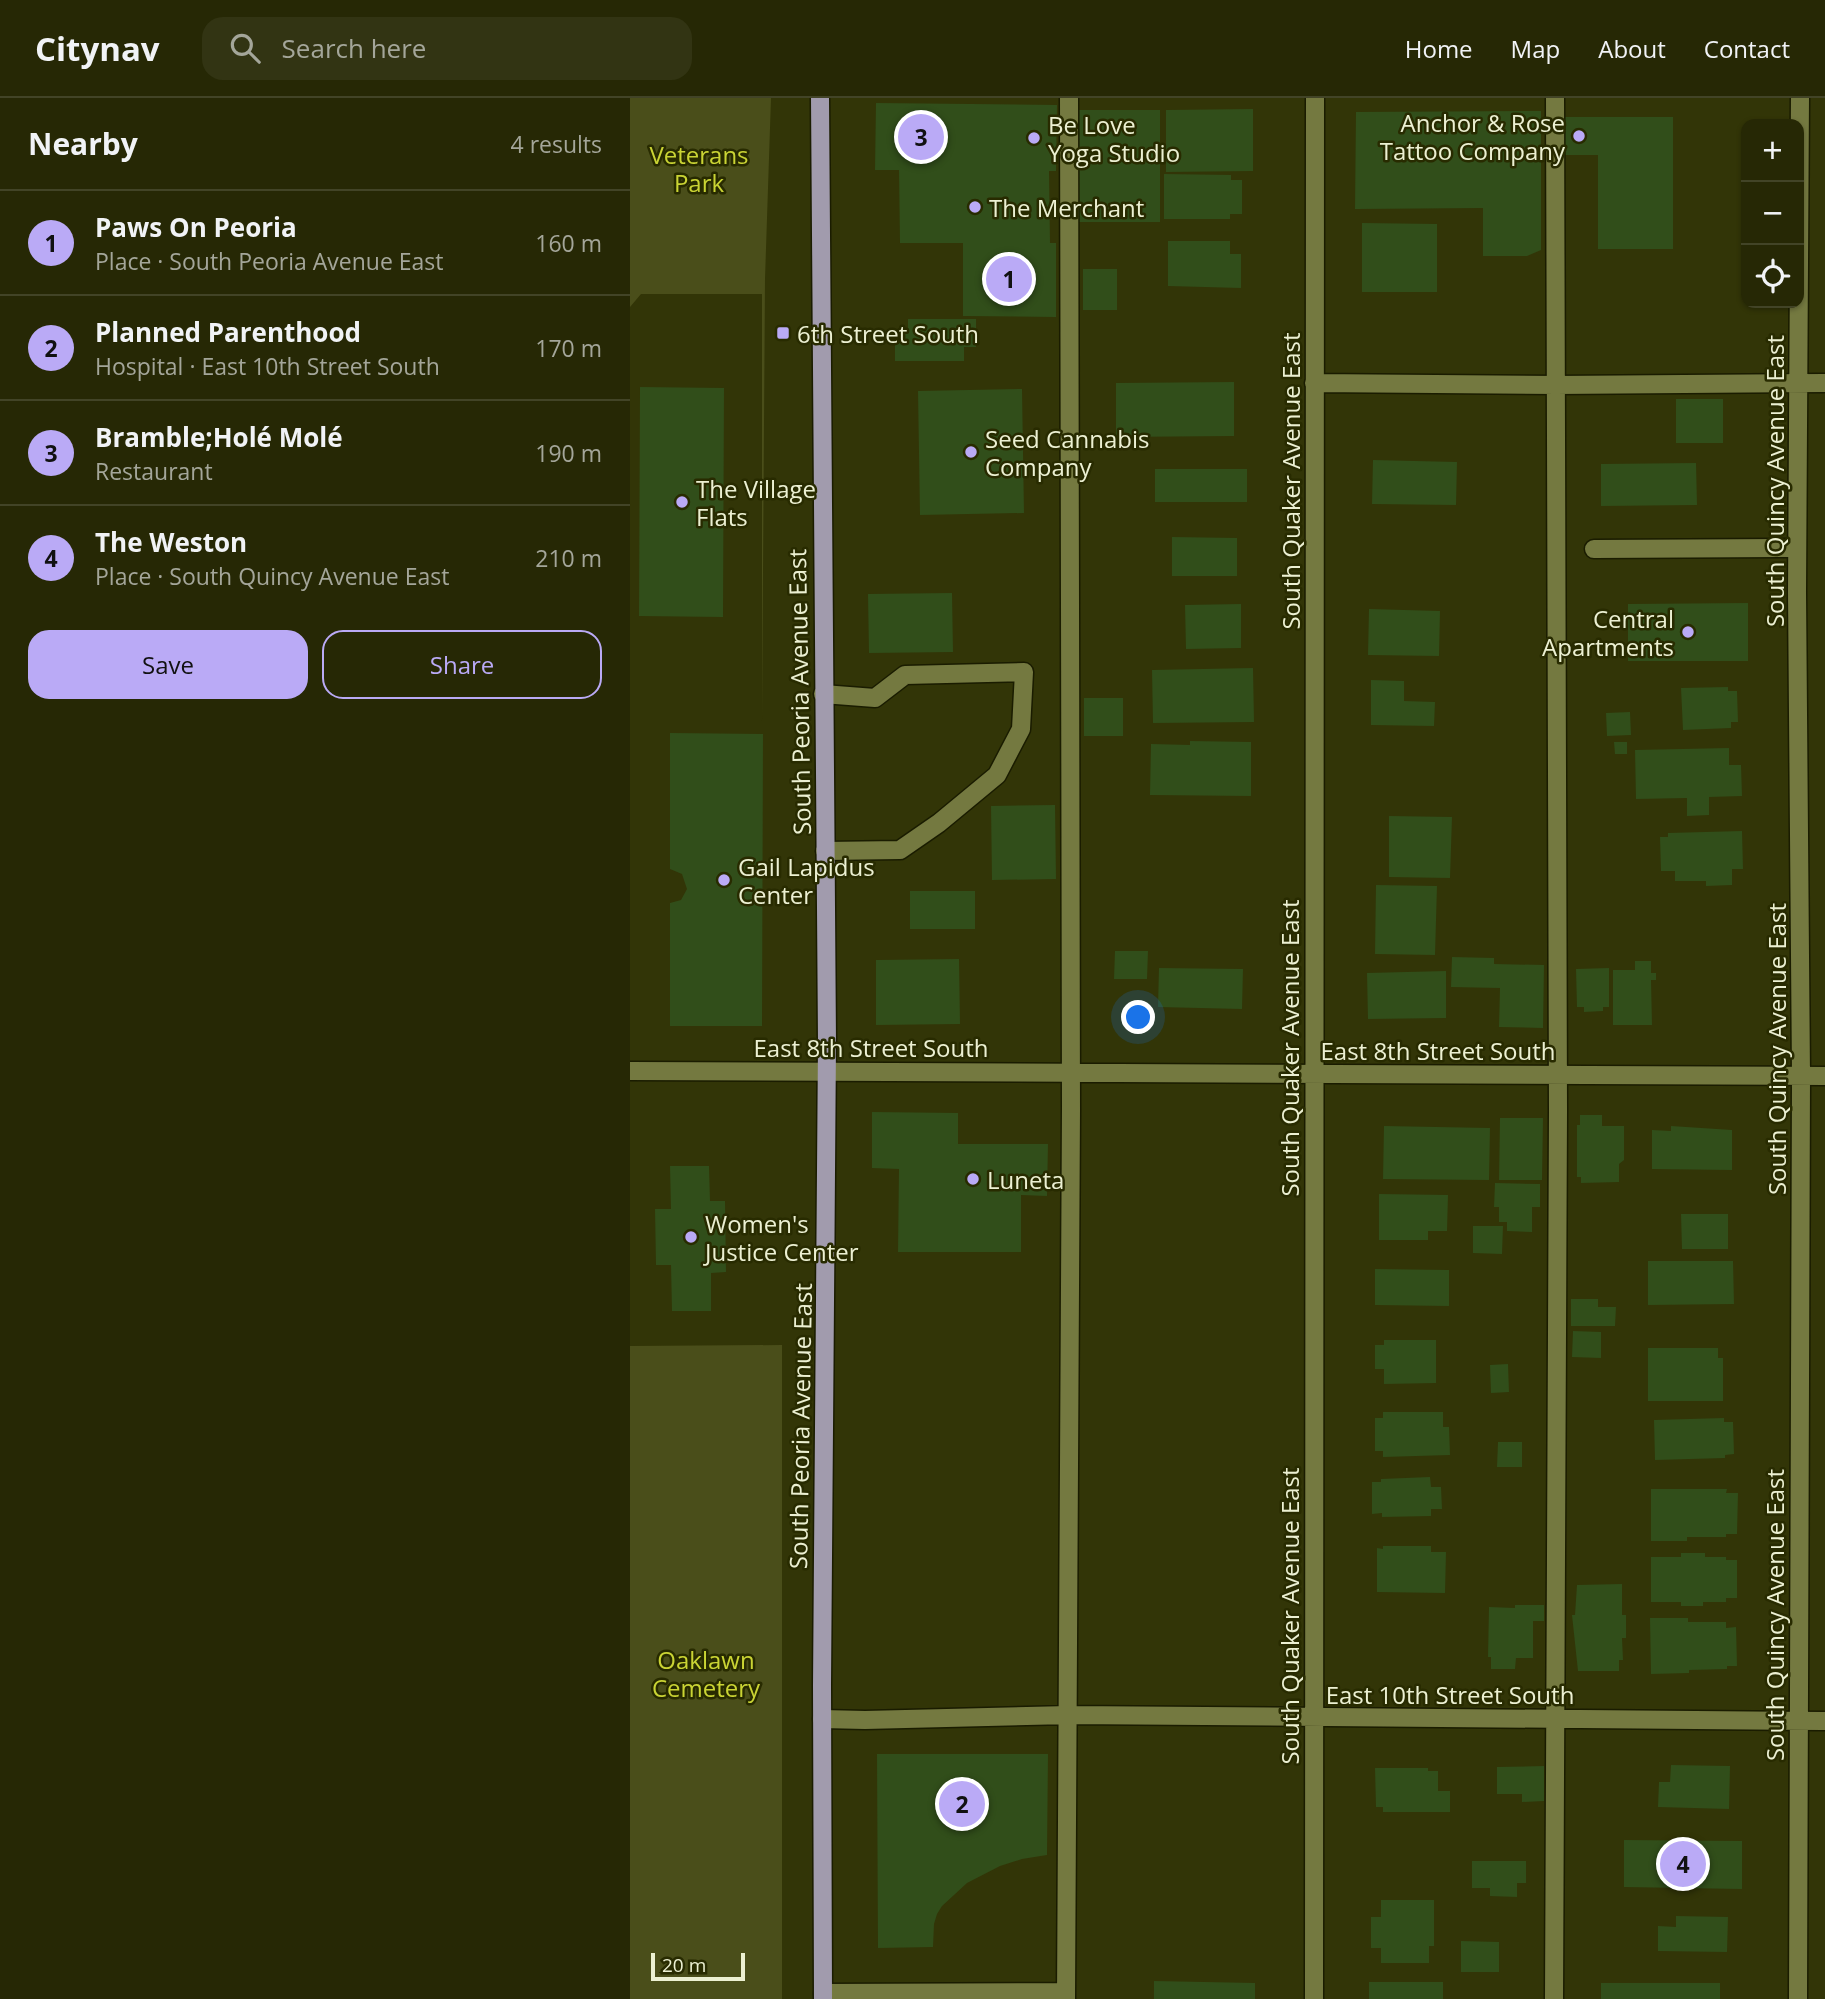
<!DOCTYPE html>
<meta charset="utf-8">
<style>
body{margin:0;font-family:"Open Sans",sans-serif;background:#323413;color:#f1f3f6}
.controls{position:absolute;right:21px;top:21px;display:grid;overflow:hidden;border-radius:14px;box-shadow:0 2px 5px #0004}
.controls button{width:63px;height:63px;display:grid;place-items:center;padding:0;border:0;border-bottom:2px solid #424427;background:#262805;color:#f1f3f6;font:35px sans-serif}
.scale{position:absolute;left:21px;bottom:18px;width:94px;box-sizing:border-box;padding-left:7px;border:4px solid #ecf0d2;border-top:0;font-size:19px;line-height:24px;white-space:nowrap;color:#ecf0d2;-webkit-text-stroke:5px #282b00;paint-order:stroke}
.you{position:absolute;left:509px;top:920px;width:24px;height:24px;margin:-18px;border:5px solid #fff;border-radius:50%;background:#1a73e8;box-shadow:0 0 0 10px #1a73e833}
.badge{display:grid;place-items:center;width:46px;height:46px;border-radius:50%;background:#baaaf6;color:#111;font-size:23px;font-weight:700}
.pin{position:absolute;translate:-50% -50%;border:4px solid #fff;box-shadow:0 2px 7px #0006}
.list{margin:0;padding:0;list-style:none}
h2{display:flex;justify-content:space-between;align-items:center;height:91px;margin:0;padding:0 28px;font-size:30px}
h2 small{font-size:23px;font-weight:400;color:#a4a69a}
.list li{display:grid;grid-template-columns:46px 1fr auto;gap:21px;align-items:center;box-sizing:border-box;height:105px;padding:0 28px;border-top:2px solid #424427}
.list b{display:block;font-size:26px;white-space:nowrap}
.list p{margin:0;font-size:23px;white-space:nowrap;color:#a4a69a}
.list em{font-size:23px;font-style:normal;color:#a4a69a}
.actions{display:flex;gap:14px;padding:21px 28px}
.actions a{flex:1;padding:16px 0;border:2px solid #baaaf6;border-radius:21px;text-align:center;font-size:24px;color:#baaaf6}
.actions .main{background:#baaaf6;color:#111}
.icon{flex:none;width:38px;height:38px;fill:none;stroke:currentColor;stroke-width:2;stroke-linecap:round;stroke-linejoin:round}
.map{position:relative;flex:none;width:1195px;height:1901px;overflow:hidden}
header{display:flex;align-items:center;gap:42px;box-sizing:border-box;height:98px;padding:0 35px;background:#262805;border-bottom:2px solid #424427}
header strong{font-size:33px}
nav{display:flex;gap:38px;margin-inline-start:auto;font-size:24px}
.search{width:490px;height:63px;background:#323413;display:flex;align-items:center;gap:18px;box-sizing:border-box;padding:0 24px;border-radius:21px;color:#a4a69a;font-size:26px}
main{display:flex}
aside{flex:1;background:#262805}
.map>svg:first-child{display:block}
.green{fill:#4a4e1a}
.building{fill:#314e1a}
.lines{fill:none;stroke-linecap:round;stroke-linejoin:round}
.minor-casing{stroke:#1a1c00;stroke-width:21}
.major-casing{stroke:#1a1c00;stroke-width:21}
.minor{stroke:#747940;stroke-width:18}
.major{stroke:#a19bad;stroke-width:18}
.poi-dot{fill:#baaaf6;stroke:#282b00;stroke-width:2.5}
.labels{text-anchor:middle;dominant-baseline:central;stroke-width:5;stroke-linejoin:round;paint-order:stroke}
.poi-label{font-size:24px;fill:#ecf0d2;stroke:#282b00;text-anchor:start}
.park-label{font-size:24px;fill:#cad434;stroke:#282b00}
.street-label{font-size:24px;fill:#ecf0d2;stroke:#282b00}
</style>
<header>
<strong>Citynav</strong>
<div class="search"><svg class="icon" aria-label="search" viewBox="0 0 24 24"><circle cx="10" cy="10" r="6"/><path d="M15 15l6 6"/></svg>Search here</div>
<nav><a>Home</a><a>Map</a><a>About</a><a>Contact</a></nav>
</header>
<main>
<aside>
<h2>Nearby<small>4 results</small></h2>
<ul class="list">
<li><span class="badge">1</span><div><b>Paws On Peoria</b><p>Place · South Peoria Avenue East</p></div><em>160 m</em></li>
<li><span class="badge">2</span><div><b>Planned Parenthood</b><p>Hospital · East 10th Street South</p></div><em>170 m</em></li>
<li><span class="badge">3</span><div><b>Bramble;Holé Molé</b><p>Restaurant</p></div><em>190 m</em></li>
<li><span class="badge">4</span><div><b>The Weston</b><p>Place · South Quincy Avenue East</p></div><em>210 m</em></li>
</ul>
<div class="actions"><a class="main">Save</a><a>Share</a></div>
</aside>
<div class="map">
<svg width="1195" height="1901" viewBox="0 0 1195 1901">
<rect width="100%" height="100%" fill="#323507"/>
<path class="green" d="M 0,0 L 141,0 L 135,181 L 132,623 L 132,196 L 11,196 L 0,209 Z
M 152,1247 L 152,1901 L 0,1901 L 0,1248 Z"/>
<path class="building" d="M 246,5 L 427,7 L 426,73 L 419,73 L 420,145 L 426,145 L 426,219 L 333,218 L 333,145 L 270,145 L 269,72 L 245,72 Z
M 623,11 L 623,73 L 536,74 L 536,12 Z
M 449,12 L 530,12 L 530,124 L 449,124 Z
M 911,13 L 911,152 L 897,158 L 853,158 L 853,110 L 725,111 L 726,14 Z
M 930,19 L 1043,19 L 1043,151 L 968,151 L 968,57 L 930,57 Z
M 534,76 L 601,77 L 601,82 L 612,82 L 612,116 L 600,116 L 600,121 L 534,121 Z
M 732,125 L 807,126 L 807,194 L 732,194 Z
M 538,143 L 600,143 L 600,156 L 611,156 L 611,190 L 538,188 Z
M 453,171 L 487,171 L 487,212 L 453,212 Z
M 278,221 L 346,221 L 346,249 L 334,249 L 334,263 L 265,263 L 265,232 L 278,232 Z
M 604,284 L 604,338 L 486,339 L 486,285 Z
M 10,289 L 94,290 L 93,519 L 9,518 Z
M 392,291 L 394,415 L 290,417 L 288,293 Z
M 1046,301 L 1093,301 L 1093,345 L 1046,345 Z
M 743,362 L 827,364 L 826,407 L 742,406 Z
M 1066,365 L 1067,407 L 971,408 L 971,366 Z
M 525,371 L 617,371 L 617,404 L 525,404 Z
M 542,439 L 607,440 L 607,478 L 542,478 Z
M 322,495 L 323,554 L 239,555 L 238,496 Z
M 1118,505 L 1118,563 L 998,563 L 998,506 Z
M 611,506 L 611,550 L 556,551 L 555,507 Z
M 739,511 L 810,513 L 809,558 L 738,557 Z
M 623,570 L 624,624 L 523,625 L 522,572 Z
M 741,582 L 774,583 L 774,603 L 805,604 L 804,628 L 741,627 Z
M 1098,589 L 1098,593 L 1107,593 L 1108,624 L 1101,624 L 1101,630 L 1053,632 L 1051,590 Z
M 454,600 L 493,600 L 493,638 L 454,638 Z
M 1000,614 L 1001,637 L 977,638 L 976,615 Z
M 40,635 L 133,636 L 132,928 L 40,928 L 40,805 L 51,802 L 57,791 L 52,776 L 40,771 Z
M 560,643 L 621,644 L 621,698 L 520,697 L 521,646 L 560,647 Z
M 984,644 L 997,644 L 997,656 L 985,656 Z
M 1099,650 L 1099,667 L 1111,667 L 1112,698 L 1079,699 L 1079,717 L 1057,718 L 1057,700 L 1006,701 L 1005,652 Z
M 425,707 L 426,781 L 362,782 L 361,708 Z
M 759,718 L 822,719 L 820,780 L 759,779 Z
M 1112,733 L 1113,771 L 1102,771 L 1102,787 L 1076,788 L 1076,783 L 1045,783 L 1045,773 L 1031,773 L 1030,739 L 1038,739 L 1038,735 Z
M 746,787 L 807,788 L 805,857 L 745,856 Z
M 280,793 L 345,793 L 345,831 L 280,831 Z
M 485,853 L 518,853 L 517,881 L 484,881 Z
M 822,859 L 864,860 L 864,866 L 914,867 L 913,930 L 869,929 L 870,890 L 821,889 Z
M 329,861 L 330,926 L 246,927 L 246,862 Z
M 1005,863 L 1021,863 L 1021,875 L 1026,875 L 1026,882 L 1021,882 L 1022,927 L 983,927 L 983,872 L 1005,872 Z
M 529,870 L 613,871 L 612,911 L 528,909 Z
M 979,870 L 979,909 L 973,909 L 973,913 L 954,914 L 954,909 L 947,909 L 946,871 Z
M 816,873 L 816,920 L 738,921 L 737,875 Z
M 242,1014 L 328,1015 L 328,1046 L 418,1046 L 417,1098 L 391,1097 L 391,1154 L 268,1154 L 269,1071 L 242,1070 Z
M 950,1017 L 972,1017 L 972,1028 L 994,1028 L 994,1062 L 989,1066 L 989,1084 L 951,1085 L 951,1079 L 947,1079 L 947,1027 L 950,1027 Z
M 870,1020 L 913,1020 L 912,1082 L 869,1082 Z
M 754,1028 L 860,1030 L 859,1082 L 753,1081 Z
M 1041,1028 L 1102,1032 L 1102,1072 L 1022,1071 L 1022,1032 L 1041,1033 Z
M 40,1068 L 79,1068 L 80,1103 L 95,1103 L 96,1174 L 81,1175 L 81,1213 L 42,1213 L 41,1167 L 26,1167 L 25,1111 L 41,1111 Z
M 865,1085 L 910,1086 L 910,1109 L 902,1109 L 902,1134 L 877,1133 L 877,1124 L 869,1124 L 869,1109 L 864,1109 Z
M 749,1096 L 818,1097 L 817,1133 L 798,1133 L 798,1142 L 749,1142 Z
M 1051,1116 L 1098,1116 L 1098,1151 L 1052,1151 Z
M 843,1128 L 873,1128 L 872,1156 L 843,1155 Z
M 1018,1163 L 1103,1163 L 1104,1206 L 1018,1207 Z
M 745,1171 L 819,1172 L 819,1208 L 745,1207 Z
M 941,1201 L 968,1201 L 968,1209 L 986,1209 L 985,1228 L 941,1228 Z
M 943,1233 L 971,1234 L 971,1260 L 942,1259 Z
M 754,1242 L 806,1242 L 806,1285 L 754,1286 L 754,1271 L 745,1271 L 745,1247 L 754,1247 Z
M 1018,1250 L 1088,1250 L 1088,1260 L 1093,1260 L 1093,1303 L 1018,1303 Z
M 878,1266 L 879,1294 L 861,1295 L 860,1267 Z
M 753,1314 L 813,1314 L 813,1329 L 819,1329 L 820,1357 L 753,1359 L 753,1353 L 745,1353 L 745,1320 L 753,1320 Z
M 1094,1320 L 1094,1324 L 1103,1324 L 1104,1356 L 1095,1357 L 1095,1360 L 1025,1362 L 1024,1322 Z
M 868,1344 L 892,1344 L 892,1369 L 867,1369 Z
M 800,1379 L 801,1389 L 811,1389 L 812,1411 L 801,1411 L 801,1418 L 752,1419 L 752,1415 L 742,1416 L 742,1384 L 751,1384 L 751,1381 Z
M 1021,1391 L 1097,1391 L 1096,1395 L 1108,1395 L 1107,1436 L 1096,1436 L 1096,1439 L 1057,1439 L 1057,1443 L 1021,1443 Z
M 753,1448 L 801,1448 L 801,1454 L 816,1454 L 815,1495 L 747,1494 L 747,1450 L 753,1451 Z
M 1051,1455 L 1075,1455 L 1075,1459 L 1096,1459 L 1096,1462 L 1107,1462 L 1107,1500 L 1096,1500 L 1096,1504 L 1073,1504 L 1073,1508 L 1051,1508 L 1051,1504 L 1021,1504 L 1021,1459 L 1051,1459 Z
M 992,1486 L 992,1517 L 996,1517 L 996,1540 L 992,1540 L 993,1562 L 989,1562 L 989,1573 L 948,1573 L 942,1517 L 945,1517 L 947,1487 Z
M 885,1507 L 914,1507 L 914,1523 L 903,1523 L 903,1560 L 886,1560 L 885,1571 L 861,1571 L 861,1559 L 858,1559 L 859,1509 L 885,1510 Z
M 1020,1520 L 1058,1520 L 1058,1524 L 1096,1524 L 1096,1530 L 1106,1529 L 1107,1568 L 1097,1568 L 1097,1571 L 1059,1572 L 1059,1575 L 1021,1576 Z
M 247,1656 L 418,1656 L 417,1757 L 392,1761 L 370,1768 L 337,1785 L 312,1808 L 307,1816 L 304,1826 L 303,1849 L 248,1850 Z
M 1041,1667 L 1100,1668 L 1099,1711 L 1028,1709 L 1029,1684 L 1040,1684 Z
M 914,1668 L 914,1703 L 892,1704 L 892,1696 L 867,1696 L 867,1669 Z
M 745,1670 L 798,1670 L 798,1673 L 808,1673 L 808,1693 L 820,1693 L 820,1714 L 753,1714 L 753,1709 L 746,1709 Z
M 994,1742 L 1112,1743 L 1112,1791 L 994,1789 Z
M 842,1763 L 896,1763 L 896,1785 L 887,1785 L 887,1799 L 860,1798 L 860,1790 L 842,1790 Z
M 751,1802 L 804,1802 L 804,1848 L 799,1848 L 799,1865 L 751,1865 L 751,1850 L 741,1850 L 741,1819 L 751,1819 Z
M 1046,1818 L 1098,1819 L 1097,1854 L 1028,1853 L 1028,1828 L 1046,1829 Z
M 831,1843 L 869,1844 L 869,1874 L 831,1874 Z
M 524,1883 L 625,1885 L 625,1901 L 524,1901 Z
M 739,1884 L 813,1884 L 813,1901 L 739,1901 Z
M 971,1885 L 1090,1885 L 1090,1901 L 971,1901 Z"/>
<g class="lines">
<g class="minor-casing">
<path id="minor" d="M 684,285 L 926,287 L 1195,285
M 964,451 L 1167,450
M 193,596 L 245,600 L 275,577 L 394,574 L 391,631 L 367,677 L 309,725 L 270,752 L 195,753
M 0,973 L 1195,978
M 192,1621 L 235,1622 L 439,1617 L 1195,1623
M 193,1895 L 436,1894
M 436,1901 L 441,1011 L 439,0
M 684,1901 L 685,0
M 924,1901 L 928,1013 L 925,0
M 1168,1901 L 1171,978 L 1167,494 L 1170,0"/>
</g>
<g class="major-casing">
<path id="major" d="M 190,0 L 197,945 L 192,1587 L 193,1901"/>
</g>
<use href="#minor" class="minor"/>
<use href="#major" class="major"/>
</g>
<g class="poi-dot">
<circle cx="949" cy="38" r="7"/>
<circle cx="404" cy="40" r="7"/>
<circle cx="345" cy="109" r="7"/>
<rect x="146" y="228" width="14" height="14" rx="3.5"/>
<circle cx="341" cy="354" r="7"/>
<circle cx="52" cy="404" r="7"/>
<circle cx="1058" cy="534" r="7"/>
<circle cx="94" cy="782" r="7"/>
<circle cx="343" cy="1081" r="7"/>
<circle cx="61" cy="1139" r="7"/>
</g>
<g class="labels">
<g class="poi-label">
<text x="935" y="24" text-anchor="end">Anchor &amp; Rose<tspan x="935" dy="28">Tattoo Company</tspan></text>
<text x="418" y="26">Be Love<tspan x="418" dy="28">Yoga Studio</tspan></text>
<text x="359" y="109">The Merchant</text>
<text x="167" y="235">6th Street South</text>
<text x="355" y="340">Seed Cannabis<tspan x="355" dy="28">Company</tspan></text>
<text x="66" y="390">The Village<tspan x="66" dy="28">Flats</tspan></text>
<text x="1044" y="520" text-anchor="end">Central<tspan x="1044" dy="28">Apartments</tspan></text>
<text x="108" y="768">Gail Lapidus<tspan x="108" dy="28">Center</tspan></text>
<text x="357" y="1081">Luneta</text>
<text x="75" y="1125">Women's<tspan x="75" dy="28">Justice Center</tspan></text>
</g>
<g class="park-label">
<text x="69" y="56">Veterans<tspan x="69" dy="28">Park</tspan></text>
<text x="76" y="1561">Oaklawn<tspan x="76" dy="28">Cemetery</tspan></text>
</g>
<g class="street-label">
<text transform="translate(660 383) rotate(-90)">South Quaker Avenue East</text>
<text transform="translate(1144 383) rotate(-90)">South Quincy Avenue East</text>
<text transform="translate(169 594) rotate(-91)">South Peoria Avenue East</text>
<text x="241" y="949">East 8th Street South</text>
<text transform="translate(659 950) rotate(-90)">South Quaker Avenue East</text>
<text transform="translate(1146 951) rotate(-90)">South Quincy Avenue East</text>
<text x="808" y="952">East 8th Street South</text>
<text transform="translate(170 1328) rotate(-89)">South Peoria Avenue East</text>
<text transform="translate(1144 1517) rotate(-90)">South Quincy Avenue East</text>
<text transform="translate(659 1518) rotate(-90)">South Quaker Avenue East</text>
<text x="820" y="1596">East 10th Street South</text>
</g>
</g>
</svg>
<div class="controls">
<button>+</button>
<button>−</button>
<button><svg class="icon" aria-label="locate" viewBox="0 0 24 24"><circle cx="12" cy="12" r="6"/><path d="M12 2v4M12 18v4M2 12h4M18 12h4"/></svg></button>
</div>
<div class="scale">20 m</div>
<div class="you"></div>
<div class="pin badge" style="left:379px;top:181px">1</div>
<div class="pin badge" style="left:332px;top:1706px">2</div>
<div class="pin badge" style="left:291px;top:39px">3</div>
<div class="pin badge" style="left:1053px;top:1766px">4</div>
</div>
</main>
